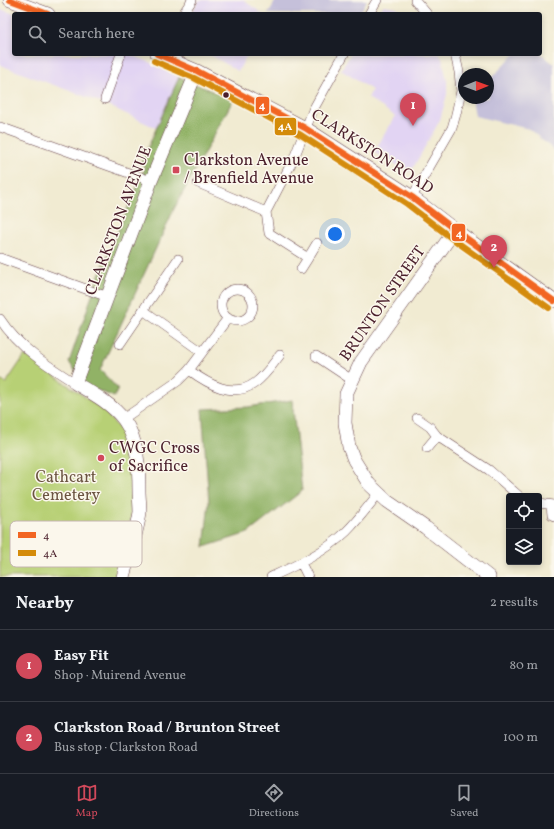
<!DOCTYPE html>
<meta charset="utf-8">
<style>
body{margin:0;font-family:Vollkorn,serif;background:#20242c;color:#f1f3f6}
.controls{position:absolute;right:12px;bottom:12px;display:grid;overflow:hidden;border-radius:4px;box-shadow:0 2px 6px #0003}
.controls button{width:36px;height:36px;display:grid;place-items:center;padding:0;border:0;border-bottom:1px solid #363941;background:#171b24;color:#f1f3f6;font:20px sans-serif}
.compass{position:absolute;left:458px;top:68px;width:36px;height:36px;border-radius:50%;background:#171b24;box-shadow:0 2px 6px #0003;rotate:89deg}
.you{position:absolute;left:335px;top:234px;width:14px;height:14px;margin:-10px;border:3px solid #fff;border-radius:50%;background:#1a73e8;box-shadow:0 0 0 6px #1a73e833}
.badge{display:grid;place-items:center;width:26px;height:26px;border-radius:50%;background:#d1495b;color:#fff;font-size:13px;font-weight:700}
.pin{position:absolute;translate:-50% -33px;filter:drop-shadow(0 1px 2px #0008)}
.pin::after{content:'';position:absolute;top:21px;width:14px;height:12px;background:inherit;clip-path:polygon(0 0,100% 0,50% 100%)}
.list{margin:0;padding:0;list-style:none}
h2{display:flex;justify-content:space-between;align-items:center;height:52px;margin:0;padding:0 16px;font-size:17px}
h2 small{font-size:13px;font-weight:400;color:#9ea1a6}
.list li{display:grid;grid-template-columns:26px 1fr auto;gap:12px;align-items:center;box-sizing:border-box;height:72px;padding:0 16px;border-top:1px solid #363941}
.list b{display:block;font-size:15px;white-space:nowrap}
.list p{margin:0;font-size:13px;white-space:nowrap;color:#9ea1a6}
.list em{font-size:13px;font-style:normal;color:#9ea1a6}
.icon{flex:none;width:22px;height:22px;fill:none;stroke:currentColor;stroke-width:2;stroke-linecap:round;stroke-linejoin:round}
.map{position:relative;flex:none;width:554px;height:577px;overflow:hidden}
.search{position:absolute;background:#171b24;box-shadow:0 2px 6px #0003;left:12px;right:12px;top:12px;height:44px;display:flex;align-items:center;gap:10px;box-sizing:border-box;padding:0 14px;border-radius:4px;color:#9ea1a6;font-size:15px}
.sheet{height:196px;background:#171b24}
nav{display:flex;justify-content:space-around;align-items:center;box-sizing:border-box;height:56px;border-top:1px solid #363941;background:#171b24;font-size:11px;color:#9ea1a6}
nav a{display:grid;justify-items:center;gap:2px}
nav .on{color:#d1495b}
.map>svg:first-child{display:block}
.built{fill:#e2d4f3}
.industrial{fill:#c5c0da}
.green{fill:#b7d075;stroke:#807850}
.forest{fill:#91b266;stroke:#6e6848}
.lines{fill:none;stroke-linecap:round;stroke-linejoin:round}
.street-casing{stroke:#633e44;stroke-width:10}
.secondary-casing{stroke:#633e44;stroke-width:14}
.street{stroke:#fff;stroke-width:9}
.secondary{stroke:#fff;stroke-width:13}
.bus-1-casing{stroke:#fbf7ec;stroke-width:9}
.bus-2-casing{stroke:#fbf7ec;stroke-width:9}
.bus-1{stroke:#f26522;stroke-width:6}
.bus-2{stroke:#d48b09;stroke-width:6}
.bus-dot{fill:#4a1f2b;stroke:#fbf7ec;stroke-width:1.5}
.poi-dot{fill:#d1495b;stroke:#fbf7ec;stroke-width:1.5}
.labels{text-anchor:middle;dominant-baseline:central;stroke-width:3;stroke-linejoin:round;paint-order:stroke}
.street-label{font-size:16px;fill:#4a1f2b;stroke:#fbf7ec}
.poi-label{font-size:16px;fill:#4a1f2b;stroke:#fbf7ec;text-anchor:start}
.park-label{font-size:16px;fill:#6b5441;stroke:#fbf7ec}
.key{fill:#fbf7ec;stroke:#c6b6b2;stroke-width:1}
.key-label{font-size:11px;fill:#4a1f2b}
.line-badge{stroke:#fbf7ec;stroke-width:1.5}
.badge-label{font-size:11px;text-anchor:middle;font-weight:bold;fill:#fff}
</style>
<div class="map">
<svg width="554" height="577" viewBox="0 0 554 577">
<rect width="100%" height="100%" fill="#fbf7ec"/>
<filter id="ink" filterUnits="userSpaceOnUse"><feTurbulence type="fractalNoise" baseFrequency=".025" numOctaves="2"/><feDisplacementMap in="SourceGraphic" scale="8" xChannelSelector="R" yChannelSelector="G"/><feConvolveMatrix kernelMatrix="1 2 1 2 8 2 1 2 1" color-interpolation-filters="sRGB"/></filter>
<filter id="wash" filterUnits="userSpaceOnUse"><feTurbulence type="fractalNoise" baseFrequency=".012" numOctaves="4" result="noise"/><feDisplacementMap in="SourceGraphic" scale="16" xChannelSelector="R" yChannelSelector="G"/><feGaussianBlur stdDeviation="0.9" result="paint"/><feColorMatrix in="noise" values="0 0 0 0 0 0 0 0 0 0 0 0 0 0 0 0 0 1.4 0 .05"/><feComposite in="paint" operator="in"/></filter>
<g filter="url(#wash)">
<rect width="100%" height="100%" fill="#f1ebd2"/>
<path class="built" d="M 199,0 L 243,0 L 263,14 L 191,14 Z
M 384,5 L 395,7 L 405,14 L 376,14 Z
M 0,9 L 15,14 L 14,14 L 14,54 L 128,54 L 147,61 L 179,77 L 156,128 L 105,104 L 0,65 Z
M 209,54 L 248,54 L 238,71 Z
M 351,54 L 439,54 L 442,58 L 447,81 L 447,94 L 440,120 L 412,170 L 408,172 L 404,170 L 374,152 L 395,116 L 368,98 L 372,90 L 341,70 Z"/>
<path class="industrial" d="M 276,0 L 367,0 L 359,14 L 268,14 Z
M 540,53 L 554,64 L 554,150 L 529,129 L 475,116 L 472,98 L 488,98 L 488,81 L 515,54 Z"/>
<path class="green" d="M 25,355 L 102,409 L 124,434 L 131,458 L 131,518 L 115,577 L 0,577 L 0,380 L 6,383 Z"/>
<path class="forest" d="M 179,77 L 233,100 L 174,209 L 100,370 L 118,389 L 114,397 L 85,385 L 69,362 L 99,275 L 145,168 L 141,163 Z
M 292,400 L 302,491 L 248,533 L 204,547 L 209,502 L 202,409 L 248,407 Z"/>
</g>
<g filter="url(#ink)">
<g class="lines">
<g class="street-casing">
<path id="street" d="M 415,0 L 427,14
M 183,14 L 192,0
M 369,14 L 377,0
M 105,99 L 121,54
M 0,127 L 151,181
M 198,183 L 266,212 L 294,158 L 313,110 L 344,54
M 412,197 L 452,128 L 456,114 L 461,91 L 459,72 L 455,54
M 266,212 L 269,233 L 308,258 L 301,269
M 0,258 L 108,297
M 308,258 L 317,243
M221 305a16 16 0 1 1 32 0a16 16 0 1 1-32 0Z
M 143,310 L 202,352
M 0,319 C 18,347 48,366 75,383
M 120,344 L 178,259
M 316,356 L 352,380
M 189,370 C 208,384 233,399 255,383 C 265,376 273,364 280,355
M 417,418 L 430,427 L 437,436 L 489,470 L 519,496
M 123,419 L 178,381 L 189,370 L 228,318
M 427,448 L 437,436
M 539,503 L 554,505
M 551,505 L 552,515 L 554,516
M 301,563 L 308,577
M 271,577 C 297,565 325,552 346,532 C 358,520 368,507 378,494"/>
</g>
<g class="secondary-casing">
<path id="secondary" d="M 10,0 L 48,14
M 157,54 L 197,71 L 305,128 L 412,197 L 455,230 L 554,301
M 455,230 L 361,362 L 346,394 L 345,423 L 349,447 L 354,460 L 369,484 L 387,501 L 426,528 L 489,577
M 123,577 C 129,555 137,534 140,512 C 140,505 139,497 139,491 C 139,467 138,440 124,420 C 112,404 92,393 75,383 L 151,181 L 197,71"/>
</g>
<use href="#street" class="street"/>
<use href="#secondary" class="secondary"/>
<g class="bus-1-casing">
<path id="bus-1" d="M 10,0 L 48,14
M 157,54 L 197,71 L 305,128 L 412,197 L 455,230 L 554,301"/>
</g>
<g class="bus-2-casing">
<path id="bus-2" d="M 154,61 L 194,78 L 301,135 L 407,204 L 450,237 L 549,308"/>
</g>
<use href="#bus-1" class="bus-1"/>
<use href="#bus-2" class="bus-2"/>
</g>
</g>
<circle class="bus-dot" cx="226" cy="95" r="3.5"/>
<g class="poi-dot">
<rect x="172" y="166" width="8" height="8" rx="2"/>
<circle cx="101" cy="458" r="4"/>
</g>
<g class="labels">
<g class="street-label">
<text transform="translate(372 152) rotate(33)">CLARKSTON ROAD</text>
<text transform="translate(119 221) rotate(-69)">CLARKSTON AVENUE</text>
<text transform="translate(383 304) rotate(-55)">BRUNTON STREET</text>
</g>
<g class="poi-label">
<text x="184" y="161">Clarkston Avenue<tspan x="184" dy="18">/ Brenfield Avenue</tspan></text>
<text x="109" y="449">CWGC Cross<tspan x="109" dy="18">of Sacrifice</tspan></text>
</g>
<g class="park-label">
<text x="66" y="478">Cathcart<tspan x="66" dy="18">Cemetery</tspan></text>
</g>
</g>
<rect x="10" y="521" width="132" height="46" rx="6" class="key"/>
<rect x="18" y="532" width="18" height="6" fill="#f26522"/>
<rect x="18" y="550" width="18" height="6" fill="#d48b09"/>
<g class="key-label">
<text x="43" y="539">4</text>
<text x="43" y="557">4A</text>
</g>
<g class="line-badge">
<rect x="255" y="96" width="15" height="19" rx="4" fill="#f26522"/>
<rect x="274" y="117" width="23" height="19" rx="4" fill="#d48b09"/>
<rect x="451" y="223" width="15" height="19" rx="4" fill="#f26522"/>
</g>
<g class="badge-label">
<text x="262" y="109">4</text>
<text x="285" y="130">4A</text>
<text x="459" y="237">4</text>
</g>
</svg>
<div class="controls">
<button><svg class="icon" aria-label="locate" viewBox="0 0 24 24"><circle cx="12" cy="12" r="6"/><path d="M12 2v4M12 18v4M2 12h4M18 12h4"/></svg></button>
<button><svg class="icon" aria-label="layers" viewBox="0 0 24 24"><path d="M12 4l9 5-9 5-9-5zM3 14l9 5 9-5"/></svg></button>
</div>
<svg class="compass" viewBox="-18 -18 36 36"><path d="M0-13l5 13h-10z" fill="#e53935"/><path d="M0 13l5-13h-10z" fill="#9ea1a6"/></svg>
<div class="you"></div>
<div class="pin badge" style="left:413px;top:126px">1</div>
<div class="pin badge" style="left:494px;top:268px">2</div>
<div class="search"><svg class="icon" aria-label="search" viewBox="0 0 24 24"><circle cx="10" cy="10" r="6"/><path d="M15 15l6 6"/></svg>Search here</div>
</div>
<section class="sheet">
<h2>Nearby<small>2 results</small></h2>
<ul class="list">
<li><span class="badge">1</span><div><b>Easy Fit</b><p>Shop · Muirend Avenue</p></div><em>80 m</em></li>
<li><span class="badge">2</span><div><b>Clarkston Road / Brunton Street</b><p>Bus stop · Clarkston Road</p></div><em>100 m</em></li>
</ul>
</section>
<nav>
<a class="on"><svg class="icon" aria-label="map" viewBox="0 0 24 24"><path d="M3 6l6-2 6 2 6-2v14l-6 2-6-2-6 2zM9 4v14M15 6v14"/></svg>Map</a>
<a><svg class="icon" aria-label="directions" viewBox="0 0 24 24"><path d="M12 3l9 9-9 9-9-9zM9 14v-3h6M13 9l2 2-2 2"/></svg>Directions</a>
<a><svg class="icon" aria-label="saved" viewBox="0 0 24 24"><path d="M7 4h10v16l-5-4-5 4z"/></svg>Saved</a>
</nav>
